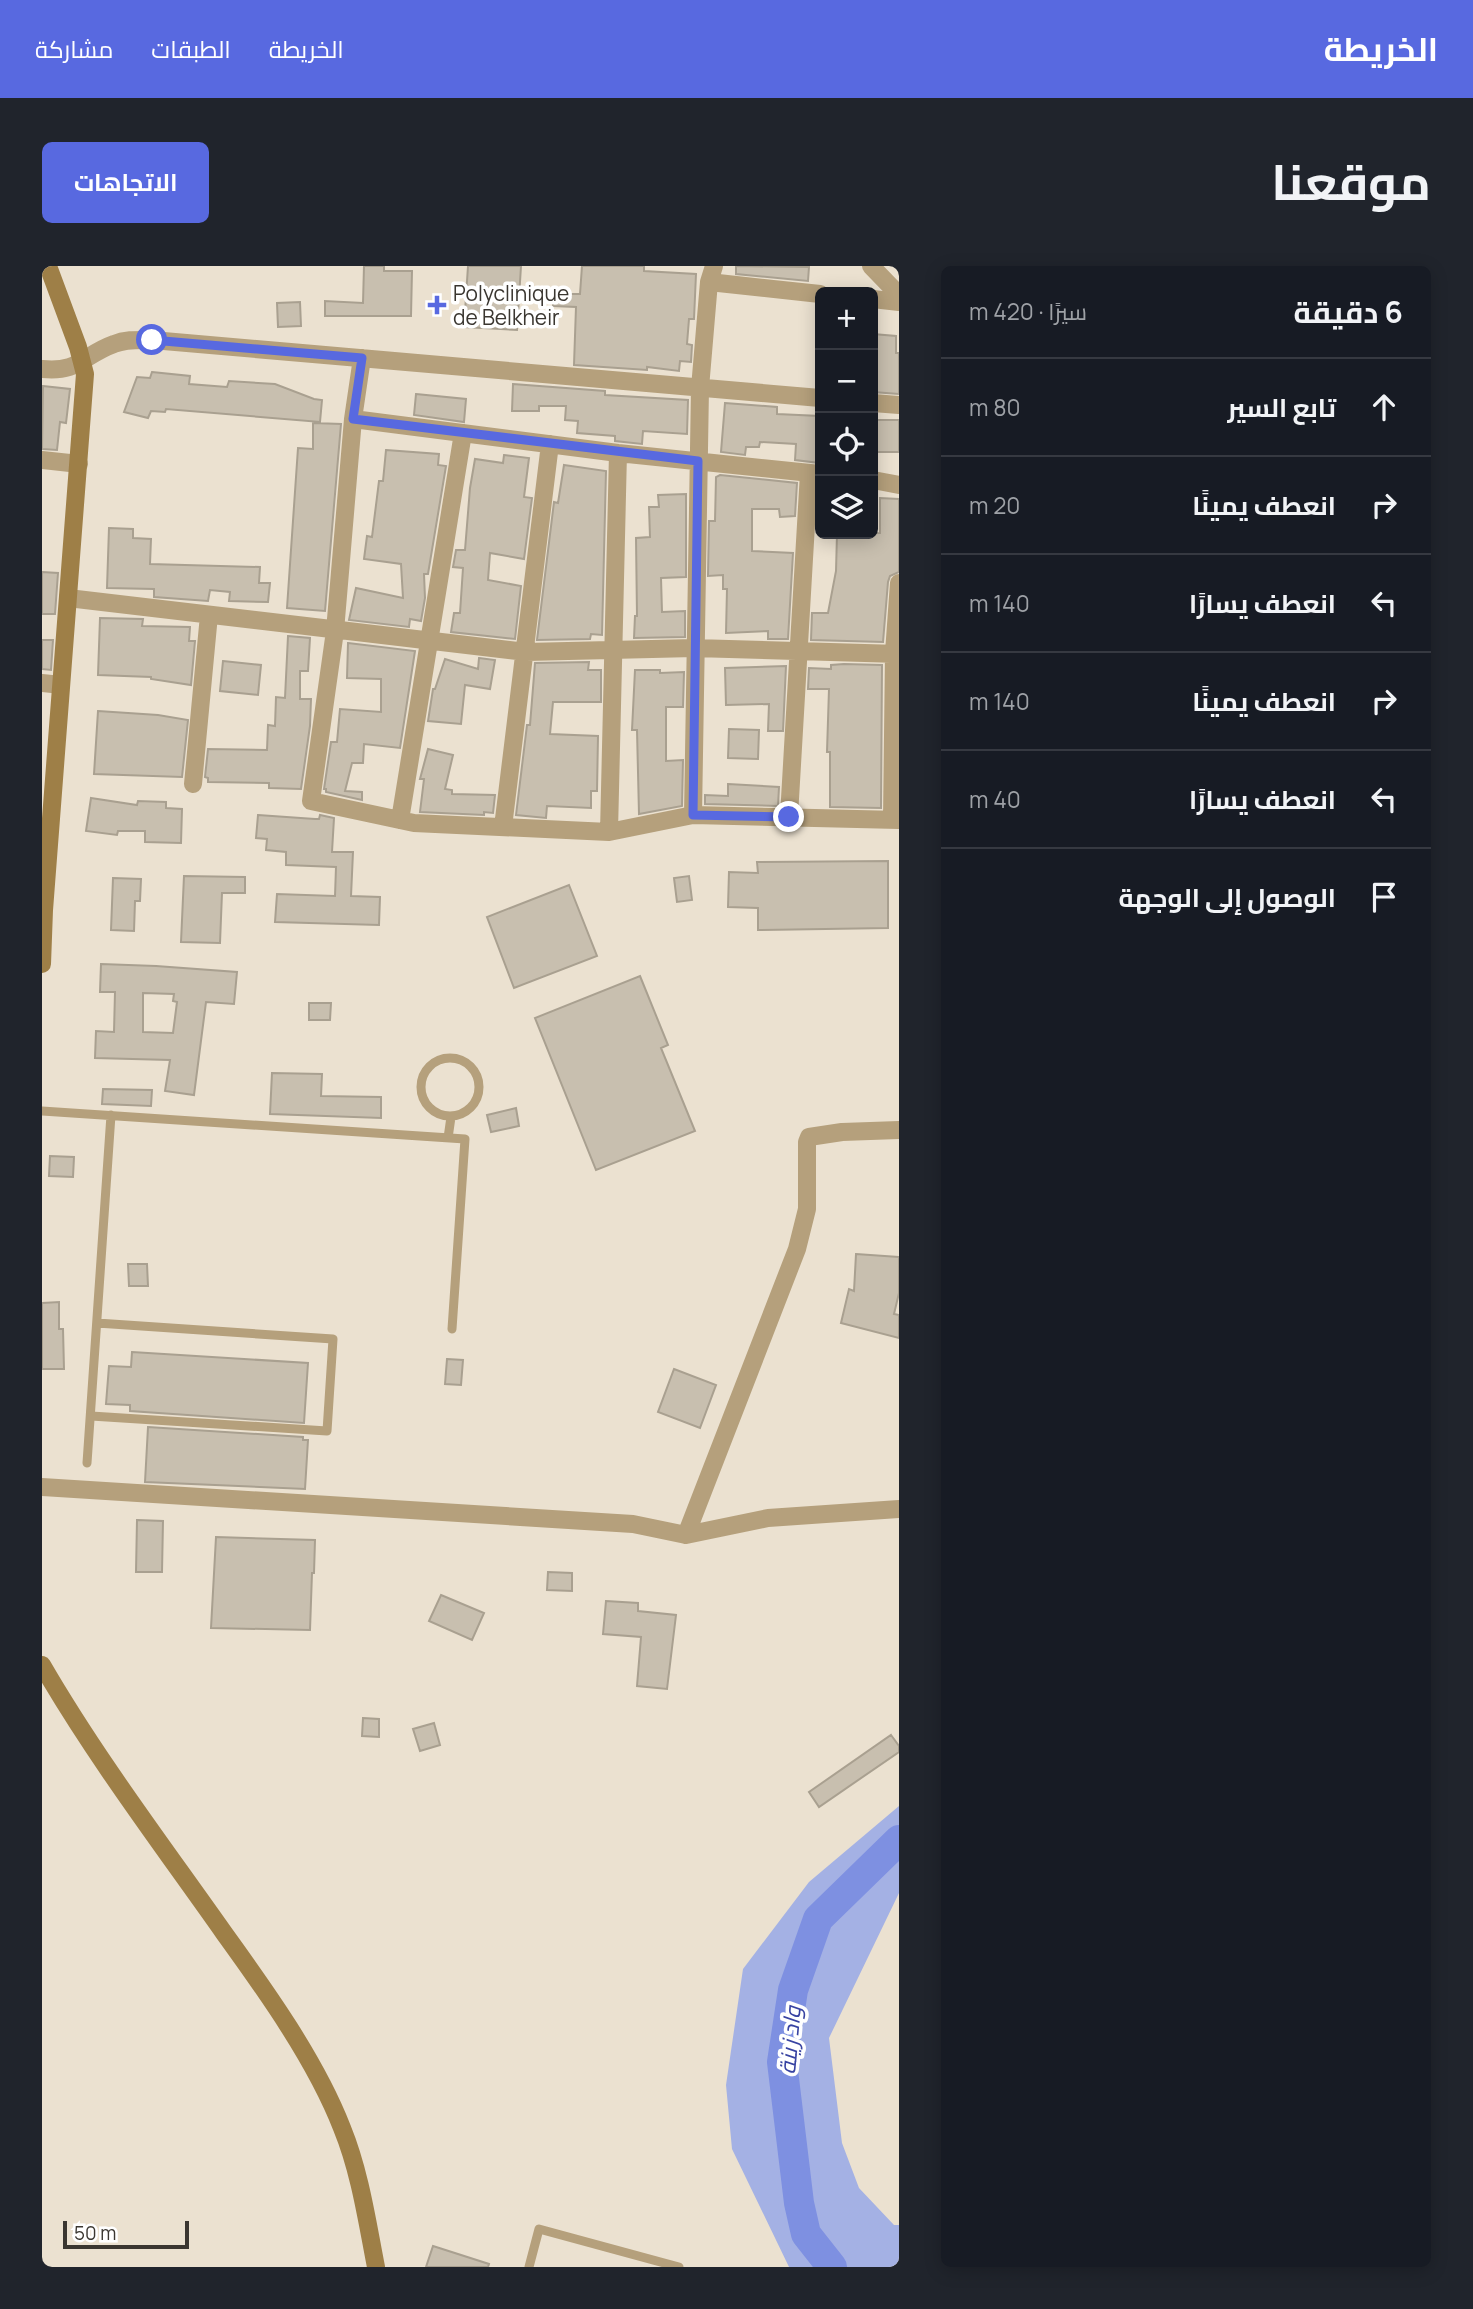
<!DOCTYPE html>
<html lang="ar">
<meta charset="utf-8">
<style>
body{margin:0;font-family:Manrope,Cairo,sans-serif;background:#20242c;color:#f1f3f6;direction:rtl}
.controls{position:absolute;right:21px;top:21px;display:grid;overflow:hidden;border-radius:10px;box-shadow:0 4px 18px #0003}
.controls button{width:63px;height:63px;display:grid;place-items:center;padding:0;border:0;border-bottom:2px solid #363941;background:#171b24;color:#f1f3f6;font:35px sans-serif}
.scale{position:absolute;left:21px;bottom:18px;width:126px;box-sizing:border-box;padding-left:7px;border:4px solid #3a3630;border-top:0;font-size:19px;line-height:24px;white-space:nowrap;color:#3a3630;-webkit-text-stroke:5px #fff;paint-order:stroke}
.stop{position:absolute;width:21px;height:21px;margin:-16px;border:5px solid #5869e0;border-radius:50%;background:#fff}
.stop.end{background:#5869e0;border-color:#fff;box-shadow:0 2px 7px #0008}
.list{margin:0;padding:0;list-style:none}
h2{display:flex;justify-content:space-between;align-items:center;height:91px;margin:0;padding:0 28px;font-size:30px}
h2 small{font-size:23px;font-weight:400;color:#9ea1a6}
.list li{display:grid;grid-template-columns:46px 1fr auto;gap:21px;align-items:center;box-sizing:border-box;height:98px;padding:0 28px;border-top:2px solid #363941}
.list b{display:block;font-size:26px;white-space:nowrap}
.list em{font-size:23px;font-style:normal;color:#9ea1a6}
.icon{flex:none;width:38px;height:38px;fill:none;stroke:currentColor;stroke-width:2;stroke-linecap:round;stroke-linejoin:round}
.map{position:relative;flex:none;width:857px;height:2001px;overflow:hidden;direction:ltr;border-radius:10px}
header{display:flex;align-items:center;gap:42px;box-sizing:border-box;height:98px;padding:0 35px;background:#5869e0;color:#fff}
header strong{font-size:33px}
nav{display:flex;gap:38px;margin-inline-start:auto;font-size:24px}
.intro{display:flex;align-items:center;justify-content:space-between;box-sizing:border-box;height:168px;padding:0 42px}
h1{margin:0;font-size:49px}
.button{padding:18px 32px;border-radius:10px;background:#5869e0;color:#fff;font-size:24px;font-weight:700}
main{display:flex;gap:42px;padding:0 42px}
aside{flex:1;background:#171b24;border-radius:10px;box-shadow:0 4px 18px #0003}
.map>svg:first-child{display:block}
.green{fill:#a4b1e4}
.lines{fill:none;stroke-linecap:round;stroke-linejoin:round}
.river{stroke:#7e90e1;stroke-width:30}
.building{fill:#c8bfaf;stroke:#a9a090;stroke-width:2;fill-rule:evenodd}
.lane{stroke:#b5a07c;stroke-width:9}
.street{stroke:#b5a07c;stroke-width:18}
.secondary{stroke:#9e7f47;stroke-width:18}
.route{stroke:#5869e0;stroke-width:9}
.poi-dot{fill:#5869e0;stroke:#fff;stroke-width:2.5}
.labels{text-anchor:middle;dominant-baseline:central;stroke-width:7;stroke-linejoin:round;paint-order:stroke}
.poi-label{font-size:21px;fill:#3a3630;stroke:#fff;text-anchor:start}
.water-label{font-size:23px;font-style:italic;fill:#3843a2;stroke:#fff}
</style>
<header>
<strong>الخريطة</strong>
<nav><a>الخريطة</a><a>الطبقات</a><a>مشاركة</a></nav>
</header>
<div class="intro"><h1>موقعنا</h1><a class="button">الاتجاهات</a></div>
<main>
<aside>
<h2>6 دقيقة<small>سيرًا · 420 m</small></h2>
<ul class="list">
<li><svg class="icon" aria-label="ahead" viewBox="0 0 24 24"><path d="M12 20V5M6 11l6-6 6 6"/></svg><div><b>تابع السير</b></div><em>80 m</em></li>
<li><svg class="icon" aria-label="right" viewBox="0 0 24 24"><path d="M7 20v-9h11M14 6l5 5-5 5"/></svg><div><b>انعطف يمينًا</b></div><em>20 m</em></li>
<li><svg class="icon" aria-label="left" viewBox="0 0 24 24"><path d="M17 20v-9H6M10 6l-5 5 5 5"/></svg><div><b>انعطف يسارًا</b></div><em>140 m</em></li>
<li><svg class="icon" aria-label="right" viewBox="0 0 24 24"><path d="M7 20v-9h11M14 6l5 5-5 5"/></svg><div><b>انعطف يمينًا</b></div><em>140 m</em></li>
<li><svg class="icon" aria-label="left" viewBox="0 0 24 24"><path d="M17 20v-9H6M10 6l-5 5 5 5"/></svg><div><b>انعطف يسارًا</b></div><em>40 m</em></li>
<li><svg class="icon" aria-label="arrive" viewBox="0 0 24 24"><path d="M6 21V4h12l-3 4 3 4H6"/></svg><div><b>الوصول إلى الوجهة</b></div></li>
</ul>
</aside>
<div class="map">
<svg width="857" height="2001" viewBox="0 0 857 2001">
<rect width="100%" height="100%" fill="#ebe1d0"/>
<path class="green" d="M 857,1540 L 857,1627 L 787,1772 L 800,1877 L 817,1922 L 852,1959 L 857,1959 L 857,2001 L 747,2001 L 690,1883 L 684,1819 L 701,1703 L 767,1616 Z"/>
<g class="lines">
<path class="river" d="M 790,2001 L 764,1968 L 757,1937 L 740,1796 L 751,1724 L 776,1653 L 857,1574"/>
</g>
<path class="building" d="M 322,0 L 342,0 L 342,5 L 370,5 L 369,50 L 283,50 L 283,35 L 321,37 Z
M 426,0 L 479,0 L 475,64 L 422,61 Z
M 540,0 L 602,0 L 602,5 L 654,8 L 652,53 L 647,53 L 645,78 L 650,79 L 649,96 L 638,95 L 637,105 L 605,101 L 605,104 L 532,99 L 534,41 L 511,40 L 511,28 L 538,28 Z
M 694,0 L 767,1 L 766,15 L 694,8 Z
M 258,36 L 259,60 L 236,61 L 235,37 Z
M 831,68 L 854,70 L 854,87 L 857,87 L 857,128 L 831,126 Z
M 110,106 L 148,110 L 147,118 L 185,121 L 187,115 L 233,118 L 272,133 L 280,134 L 278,156 L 124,143 L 123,146 L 109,145 L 106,152 L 82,146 L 95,111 L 108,112 Z
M 471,118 L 563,125 L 563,129 L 646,134 L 645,168 L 601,165 L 600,178 L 573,175 L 573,170 L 535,167 L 536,155 L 523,154 L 524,140 L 497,140 L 497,145 L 470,145 Z
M 1,120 L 28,123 L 24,157 L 18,156 L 15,184 L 0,183 Z
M 374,128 L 424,133 L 422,156 L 372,149 Z
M 683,137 L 735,141 L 735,148 L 778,150 L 778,197 L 753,194 L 754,178 L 718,176 L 717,181 L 704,181 L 703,189 L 679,186 Z
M 831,154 L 857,154 L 857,186 L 831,186 Z
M 271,157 L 299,158 L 283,345 L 245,342 L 256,182 L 271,183 Z
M 344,184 L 397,188 L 396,199 L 404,200 L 386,308 L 382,308 L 383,332 L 379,355 L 368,353 L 367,361 L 307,354 L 314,322 L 361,332 L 359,298 L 322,293 L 325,270 L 330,271 L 337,215 L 341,215 Z
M 462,189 L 487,192 L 482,231 L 490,232 L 482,293 L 448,287 L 446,314 L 479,320 L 473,373 L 409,366 L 412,347 L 418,347 L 421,302 L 411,301 L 414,284 L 423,284 L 428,222 L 433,193 L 461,197 Z
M 522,199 L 564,205 L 560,369 L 549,368 L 548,373 L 495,374 L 512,236 L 516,237 Z
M 678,209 L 755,217 L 753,250 L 738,251 L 737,243 L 710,243 L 710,285 L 751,287 L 746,373 L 726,373 L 726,365 L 684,367 L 685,323 L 681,323 L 681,309 L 666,310 L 667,255 L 673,255 L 674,211 Z
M 644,228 L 644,311 L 619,312 L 620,346 L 643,345 L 643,371 L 592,372 L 593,350 L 595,350 L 594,272 L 608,271 L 607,241 L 617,241 L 616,229 Z
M 838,232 L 857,233 L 857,306 L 848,310 L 846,316 L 841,376 L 769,374 L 770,347 L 786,347 L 794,305 L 795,268 L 838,267 Z
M 67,262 L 91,263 L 91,272 L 109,273 L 108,298 L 218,301 L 217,317 L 228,317 L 226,336 L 187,335 L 188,326 L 168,324 L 166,335 L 112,331 L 112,323 L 65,322 Z
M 0,306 L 16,307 L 13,348 L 0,348 Z
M 58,352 L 101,353 L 100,360 L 148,361 L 147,375 L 153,375 L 149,419 L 109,413 L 109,411 L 56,409 Z
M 246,370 L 268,372 L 266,405 L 258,405 L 258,433 L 269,433 L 268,460 L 259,523 L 227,522 L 227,517 L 166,516 L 166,512 L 163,511 L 166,483 L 225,484 L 226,459 L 233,460 L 234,431 L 243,432 Z
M 0,374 L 11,374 L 9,404 L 0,403 Z
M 306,377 L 373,385 L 358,482 L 322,478 L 321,497 L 310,497 L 303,525 L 320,526 L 320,534 L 284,526 L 284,523 L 282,523 L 289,476 L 295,476 L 298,443 L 339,446 L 339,413 L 305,412 Z
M 437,392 L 453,394 L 448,423 L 423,419 L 419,458 L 386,455 L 391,423 L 393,423 L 403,393 L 436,403 Z
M 181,395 L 219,399 L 216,429 L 178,425 Z
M 547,396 L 546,404 L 559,404 L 559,436 L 511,436 L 508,468 L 556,470 L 555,525 L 549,525 L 549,542 L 505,540 L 504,552 L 474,549 L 485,459 L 488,459 L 493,397 Z
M 802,398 L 840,399 L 839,542 L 788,541 L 788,486 L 785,486 L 787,423 L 766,423 L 767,402 L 789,403 L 789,399 Z
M 744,400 L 741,465 L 726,465 L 727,438 L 684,439 L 683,402 Z
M 593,404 L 618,404 L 618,407 L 642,406 L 641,441 L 624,441 L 624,495 L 641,494 L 640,540 L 597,548 L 595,464 L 590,464 Z
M 56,445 L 116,449 L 146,454 L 140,511 L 52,508 Z
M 687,463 L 717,464 L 716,493 L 686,492 Z
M 386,483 L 411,489 L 403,523 L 410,524 L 410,528 L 453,529 L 451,547 L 442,546 L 442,549 L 378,546 L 382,513 L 378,513 Z
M 686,518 L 737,521 L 736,540 L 663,538 L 663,529 L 686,530 Z
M 49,532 L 95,539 L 96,535 L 124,536 L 124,542 L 140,543 L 139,577 L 103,576 L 103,565 L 76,565 L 75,569 L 44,565 Z
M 216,549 L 273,553 L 277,553 L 278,549 L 292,552 L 290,586 L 311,586 L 309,630 L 338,631 L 337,659 L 233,656 L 235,628 L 293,630 L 294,601 L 244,599 L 244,586 L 224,584 L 225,573 L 214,572 Z
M 846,595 L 846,662 L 716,664 L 716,642 L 686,641 L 687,606 L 716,607 L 715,596 Z
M 142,610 L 203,611 L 203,627 L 180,627 L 178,677 L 139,676 Z
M 647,610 L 650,634 L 635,636 L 632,612 Z
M 71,612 L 99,613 L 98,635 L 93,635 L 92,665 L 69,664 Z
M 527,619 L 555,690 L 472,722 L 445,651 Z
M 59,698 L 114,700 L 195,706 L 192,738 L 164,736 L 152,829 L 123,825 L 128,794 L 53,792 L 54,765 L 72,766 L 73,726 L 58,726 ZM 101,727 L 132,728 L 131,735 L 135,736 L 131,767 L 101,766 Z
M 598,710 L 626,779 L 619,782 L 653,865 L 554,904 L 493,752 Z
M 267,737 L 289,737 L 288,754 L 267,754 Z
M 230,807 L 280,808 L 279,830 L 339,831 L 339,852 L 228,848 Z
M 61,823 L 110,824 L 109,840 L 60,838 Z
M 474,842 L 477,860 L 449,866 L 445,849 Z
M 8,890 L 32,891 L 31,911 L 7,910 Z
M 814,988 L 857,991 L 857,1027 L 852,1048 L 857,1049 L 857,1072 L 799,1057 L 807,1023 L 812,1025 Z
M 86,998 L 105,998 L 106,1020 L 87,1020 Z
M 17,1036 L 17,1063 L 21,1063 L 22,1103 L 0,1103 L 0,1037 Z
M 90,1086 L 266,1097 L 262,1157 L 88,1145 L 88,1139 L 64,1138 L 67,1100 L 89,1101 Z
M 405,1093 L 421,1094 L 419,1119 L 403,1118 Z
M 632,1103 L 674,1119 L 658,1162 L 616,1146 Z
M 106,1161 L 261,1171 L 261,1174 L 266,1174 L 263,1223 L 103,1216 Z
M 95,1254 L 121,1255 L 120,1306 L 94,1306 Z
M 174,1271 L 273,1274 L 272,1307 L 270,1307 L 268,1364 L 169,1362 Z
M 506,1306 L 530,1307 L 530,1325 L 505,1324 Z
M 399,1329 L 442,1347 L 430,1374 L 387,1355 Z
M 564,1335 L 596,1337 L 596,1345 L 634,1349 L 625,1423 L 595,1420 L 599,1371 L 561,1368 Z
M 321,1452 L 337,1453 L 337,1471 L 320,1470 Z
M 392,1457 L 398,1479 L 378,1485 L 371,1463 Z
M 849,1469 L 857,1480 L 857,1486 L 777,1541 L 767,1526 Z
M 391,1980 L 447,1998 L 446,2001 L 384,2001 Z"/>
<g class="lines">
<path class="lane" d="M379 821a29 29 0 1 1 58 0a29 29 0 1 1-58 0Z
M 0,845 L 423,873 L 410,1063
M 406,872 L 409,851
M 49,1150 L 285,1165 L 291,1073 L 55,1057
M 45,1197 L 69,849
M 487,2001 L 497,1963 L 637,2001"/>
<path class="street" d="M 829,0 L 857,29
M 667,16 L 778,28
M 831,33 L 857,36
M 320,92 L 311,153 L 293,365 L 269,535 L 372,557 L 567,566 L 651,549 L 857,554
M 0,103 C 37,107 41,89 72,78 C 84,73 97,74 110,74 L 778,132
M 831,137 L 857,139
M 311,153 L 576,187 L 778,208
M 0,194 L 37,198
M 831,214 L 857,219
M 26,332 L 484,386 L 652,382 L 857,388
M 0,417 L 19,419
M 151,518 L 167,349
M 651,549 L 658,122 L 667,16 L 672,0
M 747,550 L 767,207
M 358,554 L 421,167
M 850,554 L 852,387 L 857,317
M 461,561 L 508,178
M 567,566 L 576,187
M 0,1221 L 591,1258 L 644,1269 L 726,1252 L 857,1243
M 644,1269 L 755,983 L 765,943 L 765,876 L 767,871 L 800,866 L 857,864"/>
<path class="secondary" d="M 0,698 L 2,644 L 43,108 L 36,81 L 6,0
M 0,1399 C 54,1492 120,1579 182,1667 C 224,1725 274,1795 300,1862 C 318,1906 325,1955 334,2001"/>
</g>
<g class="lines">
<path class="route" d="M 110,74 L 320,92 L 311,153 L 656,195 L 651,549 L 747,551"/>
</g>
<path class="poi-dot" d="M391.5 28.5h7v7h7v7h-7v7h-7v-7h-7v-7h7z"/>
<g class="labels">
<g class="poi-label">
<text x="411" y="27">Polyclinique<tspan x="411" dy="24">de Belkheir</tspan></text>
</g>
<g class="water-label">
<text transform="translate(747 1774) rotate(-85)">واد زينة</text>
</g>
</g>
</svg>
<div class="controls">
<button>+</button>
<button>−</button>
<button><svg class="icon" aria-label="locate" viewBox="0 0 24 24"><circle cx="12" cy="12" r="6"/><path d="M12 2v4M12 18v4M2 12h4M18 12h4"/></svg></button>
<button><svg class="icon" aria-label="layers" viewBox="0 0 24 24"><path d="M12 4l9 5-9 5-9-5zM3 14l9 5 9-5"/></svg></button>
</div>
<div class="scale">50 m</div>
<div class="stop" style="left:110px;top:74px"></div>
<div class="stop end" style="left:747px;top:551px"></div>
</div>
</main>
